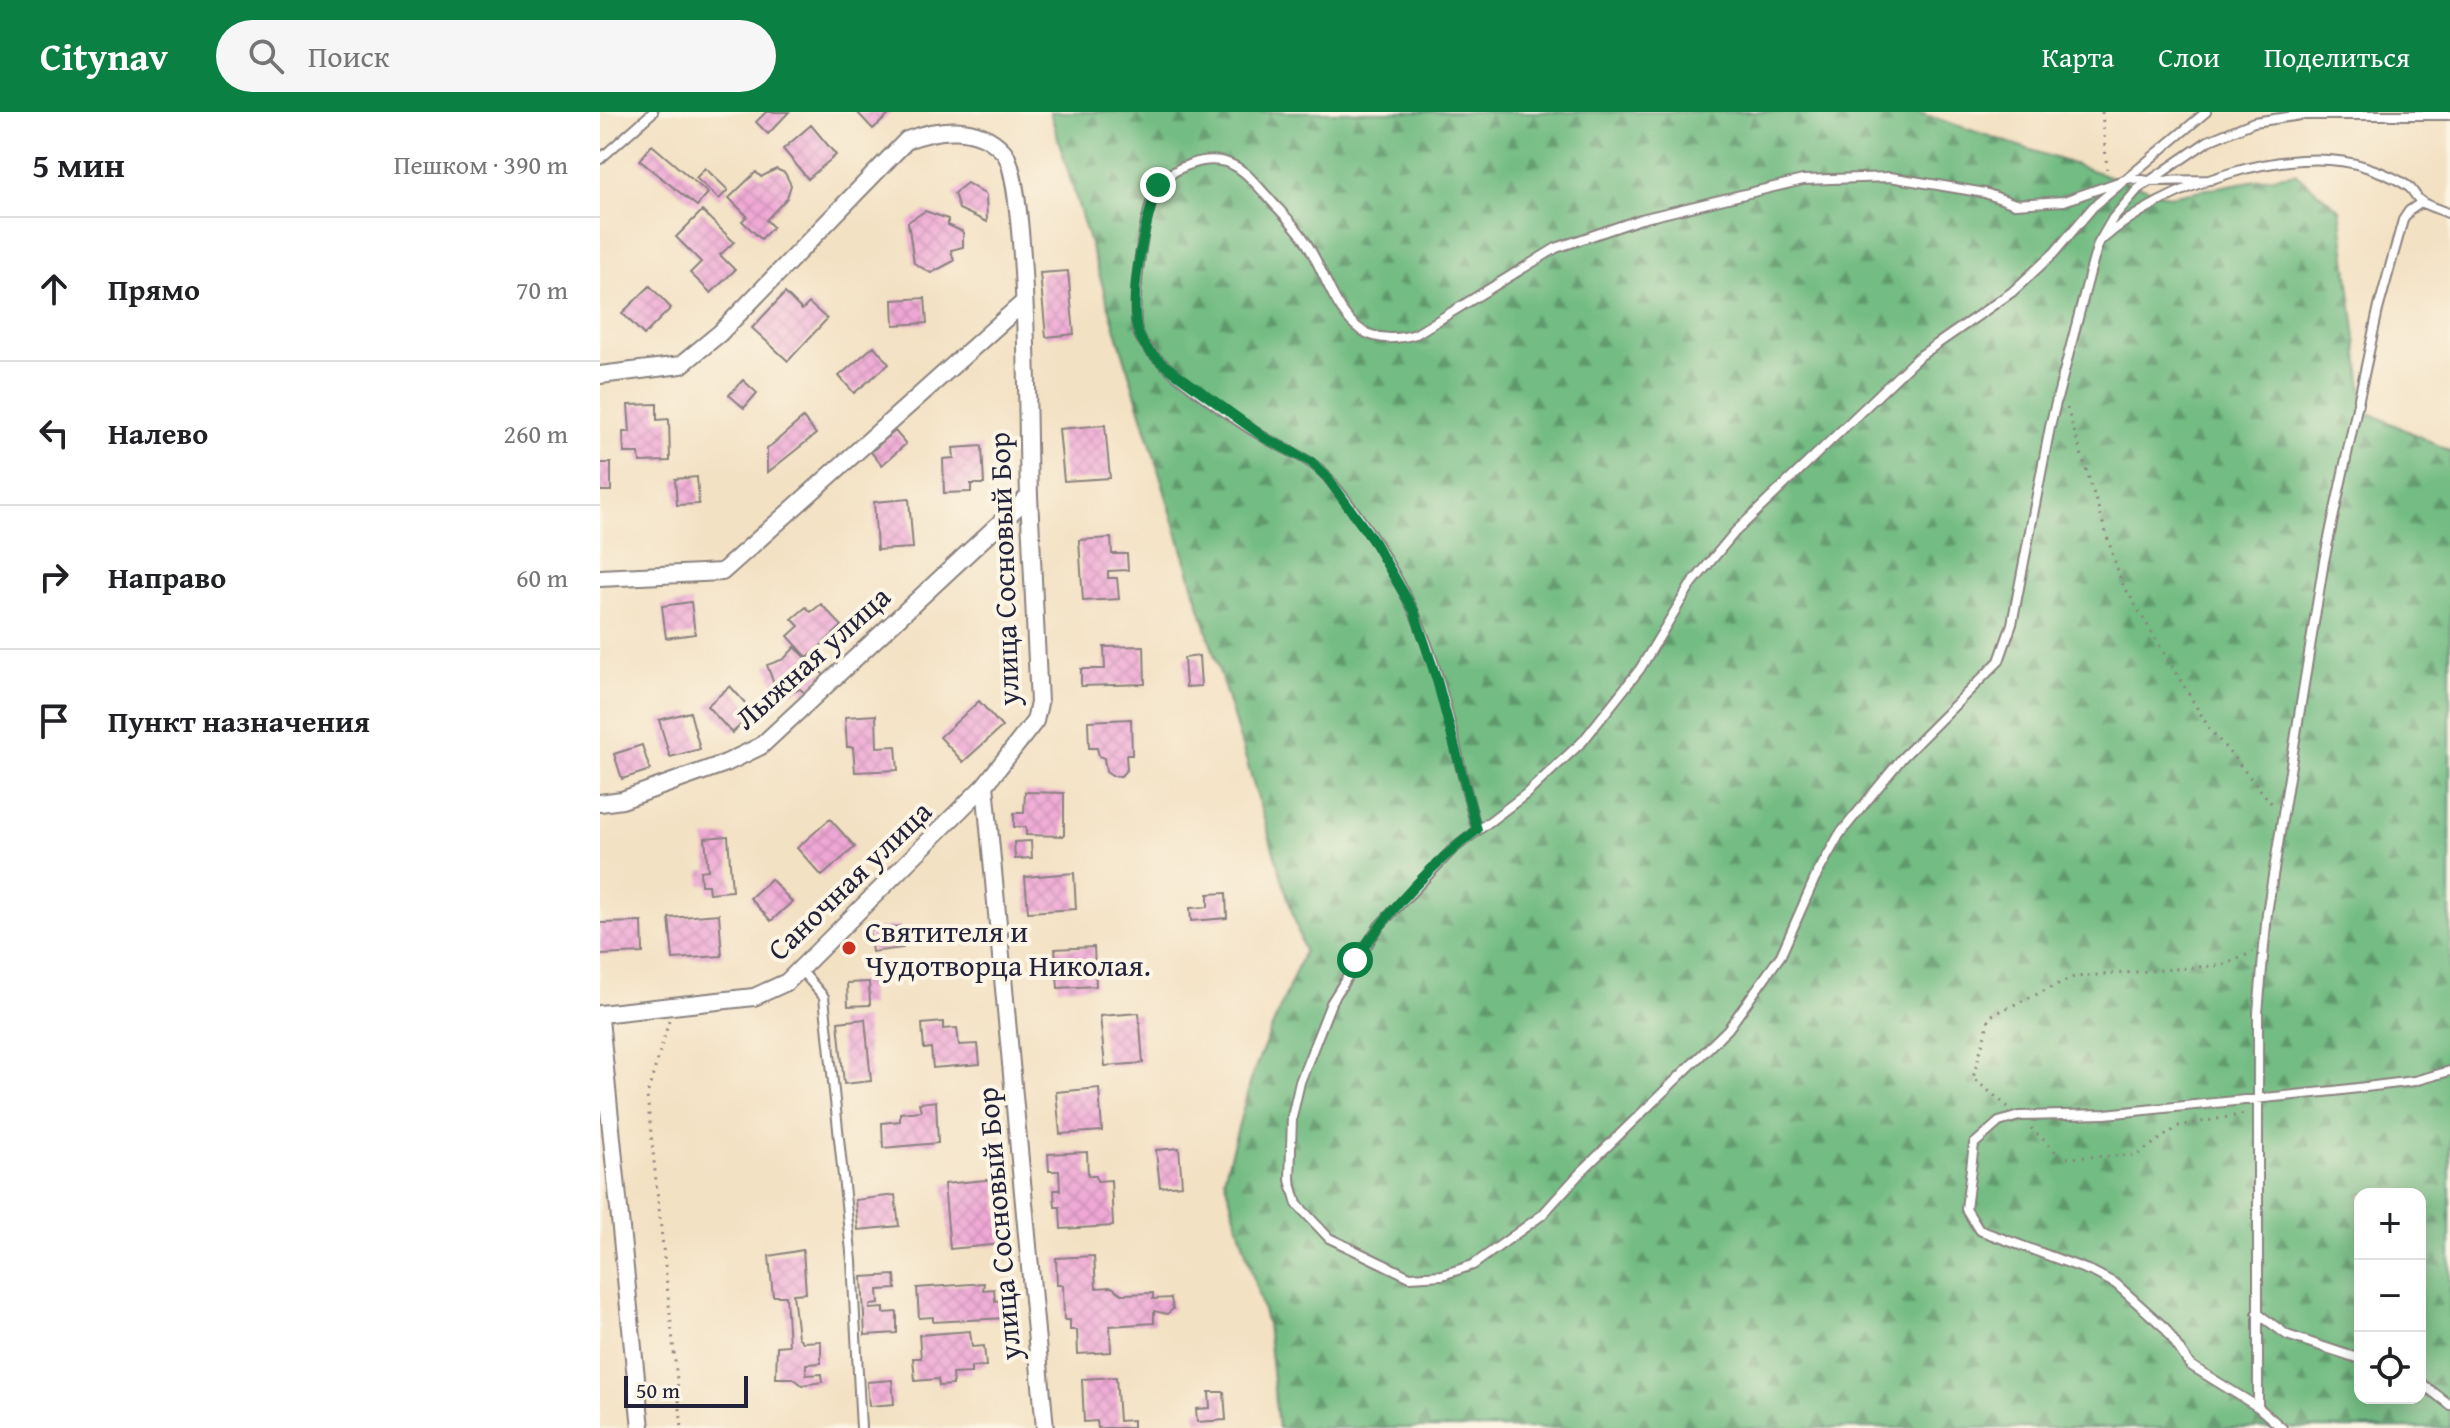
<!DOCTYPE html>
<html lang="ru">
<meta charset="utf-8">
<style>
body{margin:0;font-family:"Gentium Book Plus",serif;background:#f6f6f6;color:#202124}
.controls{position:absolute;right:24px;bottom:24px;display:grid;overflow:hidden;border-radius:16px;box-shadow:0 4px 20px #0003}
.controls button{width:72px;height:72px;display:grid;place-items:center;padding:0;border:0;border-bottom:2px solid #e0e0e0;background:#fff;color:#202124;font:40px sans-serif}
.scale{position:absolute;left:24px;bottom:20px;width:124px;box-sizing:border-box;padding-left:8px;border:4px solid #22223b;border-top:0;font-size:22px;line-height:28px;white-space:nowrap;color:#22223b;-webkit-text-stroke:6px #fcf5e5;paint-order:stroke}
.stop{position:absolute;width:24px;height:24px;margin:-18px;border:6px solid #0b8043;border-radius:50%;background:#fff}
.stop.end{background:#0b8043;border-color:#fff;box-shadow:0 2px 8px #0008}
.list{margin:0;padding:0;list-style:none}
h2{display:flex;justify-content:space-between;align-items:center;height:104px;margin:0;padding:0 32px;font-size:34px}
h2 small{font-size:26px;font-weight:400;color:#757577}
.list li{display:grid;grid-template-columns:52px 1fr auto;gap:24px;align-items:center;box-sizing:border-box;height:144px;padding:0 32px;border-top:2px solid #e0e0e0}
.list b{display:block;font-size:30px;white-space:nowrap}
.list em{font-size:26px;font-style:normal;color:#757577}
.icon{flex:none;width:44px;height:44px;fill:none;stroke:currentColor;stroke-width:2;stroke-linecap:round;stroke-linejoin:round}
.map{position:relative;flex:none;width:1850px;height:1316px;overflow:hidden}
header{display:flex;align-items:center;gap:48px;box-sizing:border-box;height:112px;padding:0 40px;background:#0b8043;color:#fff}
header strong{font-size:38px}
nav{display:flex;gap:44px;margin-inline-start:auto;font-size:28px}
.search{width:560px;height:72px;background:#f6f6f6;display:flex;align-items:center;gap:20px;box-sizing:border-box;padding:0 28px;border-radius:44px;color:#757577;font-size:30px}
main{display:flex}
aside{flex:1;background:#fff}
.map>svg:first-child{display:block}
.forest{fill:url(#forest-firs);stroke:#4a6f5f;stroke-width:2;fill-rule:evenodd}
.building{fill:url(#building-cross-hatch)}
.lines{fill:none;stroke-linecap:round;stroke-linejoin:round}
.lane-casing{stroke:#8a827f;stroke-width:12}
.street-casing{stroke:#8a827f;stroke-width:20}
.path{stroke:#8a827f;stroke-width:3;stroke-dasharray:2 6;stroke-linecap:butt}
.lane{stroke:#fff;stroke-width:8}
.street{stroke:#fff;stroke-width:16}
.route{stroke:#0b8043;stroke-width:10}
.poi-dot{fill:#c8321e;stroke:#fcf5e5;stroke-width:3}
.labels{text-anchor:middle;dominant-baseline:central;stroke-width:8;stroke-linejoin:round;paint-order:stroke}
.street-label{font-size:30px;fill:#22223b;stroke:#fcf5e5}
.poi-label{font-size:30px;fill:#22223b;stroke:#fcf5e5;text-anchor:start}
</style>
<header>
<strong>Citynav</strong>
<div class="search"><svg class="icon" aria-label="search" viewBox="0 0 24 24"><circle cx="10" cy="10" r="6"/><path d="M15 15l6 6"/></svg>Поиск</div>
<nav><a>Карта</a><a>Слои</a><a>Поделиться</a></nav>
</header>
<main>
<aside>
<h2>5 мин<small>Пешком · 390 m</small></h2>
<ul class="list">
<li><svg class="icon" aria-label="ahead" viewBox="0 0 24 24"><path d="M12 20V5M6 11l6-6 6 6"/></svg><div><b>Прямо</b></div><em>70 m</em></li>
<li><svg class="icon" aria-label="left" viewBox="0 0 24 24"><path d="M17 20v-9H6M10 6l-5 5 5 5"/></svg><div><b>Налево</b></div><em>260 m</em></li>
<li><svg class="icon" aria-label="right" viewBox="0 0 24 24"><path d="M7 20v-9h11M14 6l5 5-5 5"/></svg><div><b>Направо</b></div><em>60 m</em></li>
<li><svg class="icon" aria-label="arrive" viewBox="0 0 24 24"><path d="M6 21V4h12l-3 4 3 4H6"/></svg><div><b>Пункт назначения</b></div></li>
</ul>
</aside>
<div class="map">
<svg width="1850" height="1316" viewBox="0 0 1850 1316">
<defs>
<pattern id="forest-firs" width="22" height="20" patternUnits="userSpaceOnUse" patternTransform="scale(2)"><rect width="22" height="20" fill="#73bc83"/><path d="M5 1l3.5 6h-7zM16 11l3.5 6h-7z" fill="#5e986c"/></pattern>
<pattern id="building-cross-hatch" width="8" height="8" patternUnits="userSpaceOnUse" patternTransform="scale(2)"><rect width="8" height="8" fill="#efa8d5"/><path d="M0 0l8 8M0 8l8-8" fill="none" stroke="#cd90b8"/></pattern>
</defs>
<rect width="100%" height="100%" fill="#fcf5e5"/>
<filter id="ink" filterUnits="userSpaceOnUse"><feTurbulence type="fractalNoise" baseFrequency=".0125" numOctaves="2"/><feDisplacementMap in="SourceGraphic" scale="16" xChannelSelector="R" yChannelSelector="G"/><feConvolveMatrix kernelMatrix="1 2 1 2 8 2 1 2 1" color-interpolation-filters="sRGB"/></filter>
<filter id="wash" filterUnits="userSpaceOnUse"><feTurbulence type="fractalNoise" baseFrequency=".006" numOctaves="4" result="noise"/><feDisplacementMap in="SourceGraphic" scale="32" xChannelSelector="R" yChannelSelector="G"/><feGaussianBlur stdDeviation="1.8" result="paint"/><feColorMatrix in="noise" values="0 0 0 0 0 0 0 0 0 0 0 0 0 0 0 0 0 1.4 0 .05"/><feComposite in="paint" operator="in"/></filter>
<g filter="url(#wash)">
<rect width="100%" height="100%" fill="#f3e1c3"/>
<path class="forest" d="M 450,0 L 1317,0 L 1569,84 L 1695,61 L 1740,98 L 1765,299 L 1850,339 L 1850,1316 L 678,1316 L 667,1212 L 624,1066 L 653,961 L 704,839 ZM 1760,1082 L 1820,1082 L 1820,1286 L 1760,1286 Z"/>
<g id="blocks">
<path class="building" d="M 166,0 L 189,0 L 168,22 L 156,10 Z
M 257,0 L 292,0 L 273,17 Z
M 211,13 L 236,43 L 208,67 L 183,37 Z
M 52,33 L 108,81 L 97,94 L 39,48 Z
M 105,56 L 128,78 L 119,87 L 96,66 Z
M 176,57 L 185,61 L 191,73 L 187,86 L 166,108 L 173,115 L 161,127 L 142,109 L 147,104 L 129,86 L 156,60 L 161,65 Z
M 367,71 L 386,83 L 387,110 L 359,97 L 354,81 Z
M 102,99 L 134,130 L 120,143 L 135,158 L 111,181 L 90,161 L 101,150 L 76,125 Z
M 325,99 L 348,107 L 348,113 L 363,120 L 363,135 L 351,138 L 354,149 L 331,161 L 314,151 L 308,110 Z
M 468,159 L 474,222 L 446,225 L 440,161 Z
M 50,174 L 71,196 L 44,223 L 22,201 Z
M 185,181 L 202,198 L 209,191 L 227,207 L 188,249 L 152,216 Z
M 325,186 L 327,211 L 294,213 L 293,188 Z
M 274,234 L 289,252 L 254,281 L 239,264 Z
M 143,268 L 157,281 L 144,296 L 129,283 Z
M 57,292 L 57,308 L 69,307 L 70,349 L 40,350 L 39,341 L 24,341 L 23,320 L 30,320 L 28,293 Z
M 203,306 L 216,322 L 167,361 L 167,337 Z
M 505,313 L 510,366 L 464,369 L 459,317 Z
M 295,319 L 306,332 L 282,353 L 271,340 Z
M 382,334 L 384,372 L 371,372 L 371,380 L 344,381 L 343,347 L 354,346 L 353,336 Z
M 0,351 L 11,351 L 11,379 L 0,379 Z
M 97,365 L 99,392 L 77,393 L 75,367 Z
M 309,387 L 313,436 L 277,438 L 274,390 Z
M 511,426 L 512,442 L 527,442 L 528,458 L 508,459 L 508,466 L 517,466 L 519,487 L 483,489 L 479,428 Z
M 91,490 L 95,522 L 66,526 L 62,494 Z
M 221,492 L 242,514 L 208,546 L 188,524 L 199,514 L 192,507 L 206,495 L 211,500 Z
M 544,534 L 545,572 L 481,574 L 481,557 L 505,557 L 504,535 Z
M 195,535 L 224,563 L 206,582 L 200,577 L 179,585 L 167,553 L 184,547 Z
M 599,544 L 601,574 L 586,575 L 584,546 Z
M 130,574 L 154,601 L 132,621 L 107,594 Z
M 379,589 L 402,615 L 363,650 L 340,625 Z
M 90,600 L 100,637 L 70,645 L 59,608 Z
M 276,603 L 277,635 L 296,634 L 298,658 L 255,660 L 253,635 L 247,635 L 245,605 Z
M 531,607 L 532,643 L 526,643 L 527,657 L 521,664 L 512,664 L 506,660 L 504,646 L 499,644 L 497,636 L 489,636 L 488,609 Z
M 42,633 L 50,658 L 22,667 L 14,642 Z
M 425,680 L 464,681 L 464,724 L 426,723 L 426,715 L 414,715 L 414,701 L 424,701 Z
M 230,707 L 255,735 L 222,764 L 197,736 Z
M 128,724 L 132,779 L 109,781 L 108,773 L 101,773 L 100,759 L 108,758 L 105,726 Z
M 431,729 L 432,746 L 415,747 L 414,730 Z
M 474,761 L 476,797 L 428,800 L 425,765 Z
M 171,767 L 192,790 L 171,809 L 150,786 Z
M 626,781 L 627,806 L 591,809 L 590,796 L 608,795 L 608,782 Z
M 119,802 L 122,844 L 73,847 L 69,806 Z
M 42,810 L 43,841 L 0,843 L 0,811 Z
M 300,814 L 303,836 L 272,840 L 269,818 Z
M 494,835 L 496,874 L 458,876 L 455,837 Z
M 269,870 L 270,893 L 248,894 L 247,871 Z
M 539,901 L 543,951 L 505,954 L 500,904 Z
M 265,907 L 271,969 L 244,972 L 238,910 Z
M 343,910 L 343,917 L 357,916 L 359,933 L 378,932 L 380,952 L 333,956 L 331,936 L 324,937 L 322,912 Z
M 499,976 L 502,1019 L 460,1022 L 456,980 Z
M 336,989 L 338,1031 L 283,1036 L 282,1011 L 300,1009 L 300,1001 L 321,999 L 319,991 Z
M 579,1036 L 582,1073 L 560,1075 L 556,1038 Z
M 487,1040 L 488,1064 L 496,1064 L 497,1069 L 511,1068 L 513,1114 L 461,1117 L 460,1095 L 455,1095 L 454,1078 L 460,1078 L 459,1059 L 449,1059 L 448,1042 Z
M 396,1067 L 402,1132 L 350,1137 L 344,1072 Z
M 295,1083 L 299,1114 L 258,1118 L 255,1088 Z
M 203,1138 L 206,1181 L 193,1182 L 198,1225 L 203,1230 L 221,1229 L 221,1251 L 206,1252 L 206,1263 L 222,1262 L 223,1270 L 202,1273 L 193,1266 L 176,1266 L 177,1234 L 189,1233 L 186,1184 L 173,1184 L 169,1144 Z
M 494,1144 L 496,1176 L 512,1175 L 522,1182 L 553,1181 L 553,1187 L 571,1186 L 573,1197 L 567,1202 L 554,1199 L 554,1211 L 510,1214 L 511,1240 L 478,1242 L 477,1218 L 470,1218 L 470,1208 L 464,1208 L 463,1173 L 457,1173 L 456,1146 Z
M 295,1163 L 296,1177 L 278,1178 L 279,1192 L 270,1193 L 270,1197 L 284,1196 L 284,1201 L 297,1200 L 297,1221 L 265,1223 L 262,1165 Z
M 384,1171 L 383,1178 L 394,1177 L 395,1189 L 403,1188 L 405,1206 L 333,1210 L 333,1205 L 319,1206 L 317,1176 Z
M 370,1219 L 372,1235 L 384,1234 L 386,1254 L 371,1255 L 371,1261 L 352,1262 L 353,1273 L 339,1274 L 338,1267 L 315,1269 L 313,1246 L 321,1246 L 319,1223 Z
M 516,1265 L 519,1309 L 533,1308 L 533,1316 L 498,1316 L 497,1309 L 484,1310 L 482,1267 Z
M 292,1268 L 294,1292 L 269,1294 L 267,1270 Z
M 609,1280 L 624,1280 L 626,1308 L 597,1310 L 596,1297 L 610,1296 Z"/>
</g>
</g>
<g filter="url(#ink)">
<use href="#blocks" fill-opacity="0" stroke="#8a827f" stroke-width="2"/>
<g class="lines">
<g class="lane-casing">
<path id="lane" d="M 1606,0 L 1493,95 L 1454,141 L 1412,180 L 1317,246 L 1135,420 L 1090,474 L 1040,557 L 983,629 L 926,682 L 852,738 L 779,814 L 731,891 L 700,970 L 692,1005 L 690,1068 L 697,1092 L 729,1126 L 810,1165 L 842,1163 L 873,1153 L 942,1103 L 981,1060 L 1128,917 L 1181,843 L 1215,766 L 1239,723 L 1302,646 L 1399,549 L 1412,512 L 1451,310 L 1490,160 L 1498,132 L 1513,106 L 1538,77 L 1608,29 L 1654,10 L 1701,3 L 1850,3
M 0,47 L 53,0
M 1504,126 C 1562,75 1690,29 1766,55 C 1781,60 1798,66 1810,76 C 1814,80 1817,87 1822,90 C 1829,95 1842,98 1850,102
M 877,718 C 856,647 845,566 813,498 C 791,452 761,404 728,366 C 712,347 688,339 667,327 C 639,311 547,248 538,221 C 530,197 544,92 559,73 C 573,55 604,44 625,50 C 643,55 654,70 666,83 C 678,97 692,110 702,124 C 734,169 739,245 816,222 L 956,136 L 1041,107 L 1203,68 L 1290,65 L 1385,81 L 1415,92 L 1464,89 L 1530,66 L 1548,69 L 1610,68
M 200,857 L 224,885 L 252,1149 L 261,1316
M 1657,1201 L 1687,1223 L 1760,1247
M 1820,1270 L 1850,1293
M 1658,1295 L 1658,901 L 1667,801 L 1724,449 L 1778,198 L 1803,108 L 1809,99 L 1822,90
M 1682,1316 L 1658,1295 L 1590,1253 L 1565,1216 L 1516,1172 L 1493,1160 L 1379,1118 L 1366,1097 L 1374,1032 L 1399,1010 L 1419,1004 L 1505,1002 L 1734,979 L 1814,969 L 1850,959"/>
</g>
<g class="street-casing">
<path id="street" d="M 0,263 L 81,253 L 120,221 L 307,28 C 338,16 377,11 403,39 C 429,65 427,332 429,384 C 432,453 436,522 439,591 L 435,609 L 385,673 L 445,1316
M 0,466 L 122,460 L 424,190
M 0,691 L 22,688 L 126,651 L 161,634 L 429,384
M 0,902 L 154,885 L 187,870 L 385,673
M 0,907 L 41,1316"/>
</g>
<path class="path" d="M 1502,0 L 1507,57
M 1467,296 L 1521,469 L 1609,616 L 1673,693
M 69,909 L 47,983 L 82,1316
M 1408,995 L 1373,966 L 1390,904 L 1474,865 L 1624,853 L 1653,840
M 1431,1016 L 1462,1046 L 1537,1043 L 1579,1014 L 1645,1002"/>
<use href="#lane" class="lane"/>
<use href="#street" class="street"/>
</g>
</g>
<g class="lines" filter="url(#ink)">
<path class="route" d="M 558,73 C 545,109 529,179 537,217 C 541,232 552,242 563,252 L 665,326 L 711,350 L 727,365 L 774,430 L 814,499 L 837,568 L 877,718 C 829,754 789,799 755,848"/>
</g>
<circle class="poi-dot" cx="249" cy="836" r="8"/>
<g class="labels">
<g class="street-label">
<text transform="translate(403 457) rotate(-92)">улица Сосновый Бор</text>
<text transform="translate(212 545) rotate(-42)">Лыжная улица</text>
<text transform="translate(249 768) rotate(-44)">Саночная улица</text>
<text transform="translate(398 1112) rotate(-95)">улица Сосновый Бор</text>
</g>
<g class="poi-label">
<text x="265" y="819">Святителя и<tspan x="265" dy="34">Чудотворца Николая.</tspan></text>
</g>
</g>
</svg>
<div class="controls">
<button>+</button>
<button>−</button>
<button><svg class="icon" aria-label="locate" viewBox="0 0 24 24"><circle cx="12" cy="12" r="6"/><path d="M12 2v4M12 18v4M2 12h4M18 12h4"/></svg></button>
</div>
<div class="scale">50 m</div>
<div class="stop" style="left:755px;top:848px"></div>
<div class="stop end" style="left:558px;top:73px"></div>
</div>
</main>
